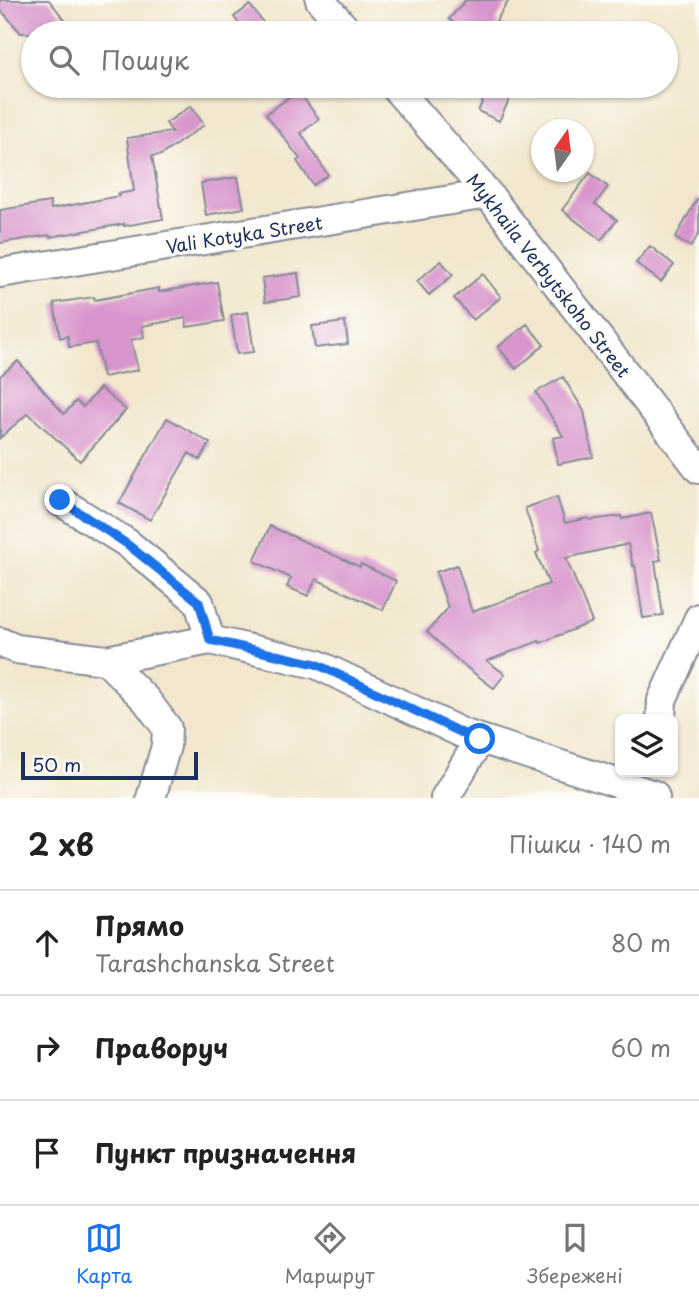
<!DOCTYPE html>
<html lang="uk">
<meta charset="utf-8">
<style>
body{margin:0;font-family:"Playpen Sans",sans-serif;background:#f2f2f2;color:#222}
.controls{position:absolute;right:21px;bottom:21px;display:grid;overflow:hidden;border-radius:10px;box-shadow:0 2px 5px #0004}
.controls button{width:63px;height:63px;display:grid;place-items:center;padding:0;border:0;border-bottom:2px solid #e0e0e0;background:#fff;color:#222;font:35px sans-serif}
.compass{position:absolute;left:531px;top:119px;width:63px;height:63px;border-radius:50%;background:#fff;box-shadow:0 2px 5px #0004;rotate:14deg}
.scale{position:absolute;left:21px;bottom:18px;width:177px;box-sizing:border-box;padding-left:7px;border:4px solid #1b2f5e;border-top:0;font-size:19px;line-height:24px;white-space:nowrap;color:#1b2f5e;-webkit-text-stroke:5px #fdfcf7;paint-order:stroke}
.stop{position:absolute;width:21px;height:21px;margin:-16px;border:5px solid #1a73e8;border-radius:50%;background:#fff}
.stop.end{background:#1a73e8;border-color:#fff;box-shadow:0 2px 7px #0008}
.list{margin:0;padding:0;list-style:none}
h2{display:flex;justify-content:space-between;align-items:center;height:91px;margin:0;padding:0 28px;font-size:30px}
h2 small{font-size:23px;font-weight:400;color:#767676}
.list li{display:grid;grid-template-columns:46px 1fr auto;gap:21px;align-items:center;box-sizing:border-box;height:105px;padding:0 28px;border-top:2px solid #e0e0e0}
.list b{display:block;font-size:26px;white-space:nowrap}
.list p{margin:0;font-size:23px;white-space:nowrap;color:#767676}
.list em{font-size:23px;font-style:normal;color:#767676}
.icon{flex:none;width:38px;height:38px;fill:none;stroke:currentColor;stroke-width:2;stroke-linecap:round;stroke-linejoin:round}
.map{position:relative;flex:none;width:699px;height:798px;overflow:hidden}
.search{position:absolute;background:#fff;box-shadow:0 2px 5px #0004;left:21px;right:21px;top:21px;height:77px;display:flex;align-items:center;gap:18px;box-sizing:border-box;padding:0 24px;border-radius:38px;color:#767676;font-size:26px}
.sheet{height:406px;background:#fff}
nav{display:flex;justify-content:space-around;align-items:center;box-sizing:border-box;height:98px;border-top:2px solid #e0e0e0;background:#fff;font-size:19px;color:#767676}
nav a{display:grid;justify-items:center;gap:4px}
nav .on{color:#1a73e8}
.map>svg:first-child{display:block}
.building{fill:#d894cc}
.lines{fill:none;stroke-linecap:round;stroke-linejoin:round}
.street-casing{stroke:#868b96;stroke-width:32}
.street{stroke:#fff;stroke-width:28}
.route{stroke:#1a73e8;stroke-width:9}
.labels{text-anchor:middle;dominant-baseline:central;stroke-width:6;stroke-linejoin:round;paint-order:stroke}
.street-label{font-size:18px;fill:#1b2f5e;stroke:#fdfcf7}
</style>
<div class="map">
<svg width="699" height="798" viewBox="0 0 699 798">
<rect width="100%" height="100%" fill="#fdfcf7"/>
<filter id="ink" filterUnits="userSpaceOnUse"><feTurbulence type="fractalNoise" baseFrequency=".0143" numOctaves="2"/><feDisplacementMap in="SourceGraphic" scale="14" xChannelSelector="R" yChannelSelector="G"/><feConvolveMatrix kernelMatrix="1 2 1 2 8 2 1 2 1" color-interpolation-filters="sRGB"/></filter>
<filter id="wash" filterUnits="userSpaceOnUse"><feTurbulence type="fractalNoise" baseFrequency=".00686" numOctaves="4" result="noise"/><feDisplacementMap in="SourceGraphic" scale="28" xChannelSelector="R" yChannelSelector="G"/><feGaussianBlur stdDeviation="1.57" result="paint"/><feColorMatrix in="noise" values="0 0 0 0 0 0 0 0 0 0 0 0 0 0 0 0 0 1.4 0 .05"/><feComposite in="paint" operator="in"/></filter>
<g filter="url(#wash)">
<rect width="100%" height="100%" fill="#f2e7cd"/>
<g id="blocks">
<path class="building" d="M 0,0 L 49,0 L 75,33 L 21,33 L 0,9 Z
M 466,0 L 509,0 L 496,21 L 499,23 L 490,33 L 465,33 L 449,19 Z
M 250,5 L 271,33 L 246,33 L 234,17 Z
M 490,86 L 516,86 L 499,121 L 478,111 Z
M 298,91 L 319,119 L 301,133 L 328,175 L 313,185 L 297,161 L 300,159 L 266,114 Z
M 191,106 L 204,125 L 161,155 L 152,156 L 163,219 L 124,226 L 124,224 L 50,237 L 49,235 L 0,243 L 0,210 L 50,202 L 51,209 L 119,196 L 118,194 L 134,191 L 127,138 L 172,132 L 166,123 Z
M 590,173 L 608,187 L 595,204 L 617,220 L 601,240 L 562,210 Z
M 238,177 L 244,208 L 206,215 L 201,183 Z
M 699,196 L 699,233 L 691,247 L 675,238 Z
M 650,246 L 674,265 L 661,282 L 636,263 Z
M 441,261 L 453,275 L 429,295 L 417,281 Z
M 298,273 L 301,297 L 265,302 L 262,278 Z
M 483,274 L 501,297 L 473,320 L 454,298 Z
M 217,282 L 224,321 L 187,327 L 186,318 L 142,326 L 144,337 L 131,340 L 138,370 L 103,377 L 96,343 L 69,347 L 68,336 L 60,338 L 54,303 L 94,297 L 95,300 L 159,288 L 159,292 Z
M 248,312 L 254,352 L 237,354 L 231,315 Z
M 345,322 L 348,344 L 315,348 L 312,326 Z
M 527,324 L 544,345 L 516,369 L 498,347 Z
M 18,361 L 64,414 L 76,401 L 83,407 L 100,388 L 126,410 L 80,461 L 28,413 L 0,438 L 0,376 Z
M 563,377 L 584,411 L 593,457 L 558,464 L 553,438 L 563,436 L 536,392 Z
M 167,418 L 210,443 L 200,460 L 189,453 L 150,520 L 119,503 Z
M 557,497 L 565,523 L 588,518 L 589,520 L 621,516 L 622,519 L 651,513 L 661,560 L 655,561 L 663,615 L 643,618 L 635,565 L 633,566 L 628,544 L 566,558 L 592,622 L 540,643 L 539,641 L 487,661 L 505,674 L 494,688 L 462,664 L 427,632 L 448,608 L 436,572 L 457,565 L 472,612 L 549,584 L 536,553 L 539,551 L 525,508 Z
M 270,526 L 360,567 L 361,564 L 396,581 L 383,610 L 316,579 L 308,596 L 287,587 L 291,578 L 254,561 Z"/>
</g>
</g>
<g filter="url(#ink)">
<use href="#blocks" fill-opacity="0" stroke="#868b96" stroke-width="2"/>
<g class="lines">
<g class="street-casing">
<path id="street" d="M 320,0 L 349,33
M 394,86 L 488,194 L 699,469
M 0,273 L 488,194
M 60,501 L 127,543 L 199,602 L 210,640
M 0,642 L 16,649 L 106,660 L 210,640 L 316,664 L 462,733 L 654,795 L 655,798
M 106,660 L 146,700 L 167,728 L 166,746 L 151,798
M 661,719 L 662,700 L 699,618
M 445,798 L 480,739"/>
</g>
<use href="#street" class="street"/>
</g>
</g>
<g class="lines" filter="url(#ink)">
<path class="route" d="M 60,500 L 127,544 L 199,602 L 210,640 L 316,664 L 462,733 L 480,739"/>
</g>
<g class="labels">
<g class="street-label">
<text transform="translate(244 234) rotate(-9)">Vali Kotyka Street</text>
<text transform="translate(549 275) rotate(52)">Mykhaila Verbytskoho Street</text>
</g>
</g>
</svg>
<div class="controls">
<button><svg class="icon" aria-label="layers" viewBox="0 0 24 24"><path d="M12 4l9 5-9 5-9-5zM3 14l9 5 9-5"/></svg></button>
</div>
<svg class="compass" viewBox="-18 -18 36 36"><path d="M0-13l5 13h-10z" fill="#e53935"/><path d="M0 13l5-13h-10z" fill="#767676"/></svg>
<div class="scale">50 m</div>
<div class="stop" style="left:480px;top:739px"></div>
<div class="stop end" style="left:60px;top:500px"></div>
<div class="search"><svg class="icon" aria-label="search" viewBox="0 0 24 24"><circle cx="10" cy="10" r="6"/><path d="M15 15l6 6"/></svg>Пошук</div>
</div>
<section class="sheet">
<h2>2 хв<small>Пішки · 140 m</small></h2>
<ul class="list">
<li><svg class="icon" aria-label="ahead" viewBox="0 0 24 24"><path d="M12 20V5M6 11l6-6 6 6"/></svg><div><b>Прямо</b><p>Tarashchanska Street</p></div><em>80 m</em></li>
<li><svg class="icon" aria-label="right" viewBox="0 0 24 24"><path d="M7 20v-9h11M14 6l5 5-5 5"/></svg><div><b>Праворуч</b></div><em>60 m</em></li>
<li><svg class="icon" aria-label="arrive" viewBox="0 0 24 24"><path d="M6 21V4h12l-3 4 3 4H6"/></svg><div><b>Пункт призначення</b></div></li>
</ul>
</section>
<nav>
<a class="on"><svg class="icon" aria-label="map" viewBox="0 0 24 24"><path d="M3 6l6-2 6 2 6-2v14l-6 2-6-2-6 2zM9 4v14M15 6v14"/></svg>Карта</a>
<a><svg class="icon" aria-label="directions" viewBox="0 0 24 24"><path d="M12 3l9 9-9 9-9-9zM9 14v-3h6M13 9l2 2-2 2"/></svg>Маршрут</a>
<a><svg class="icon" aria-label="saved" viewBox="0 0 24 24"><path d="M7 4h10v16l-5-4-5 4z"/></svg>Збережені</a>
</nav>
